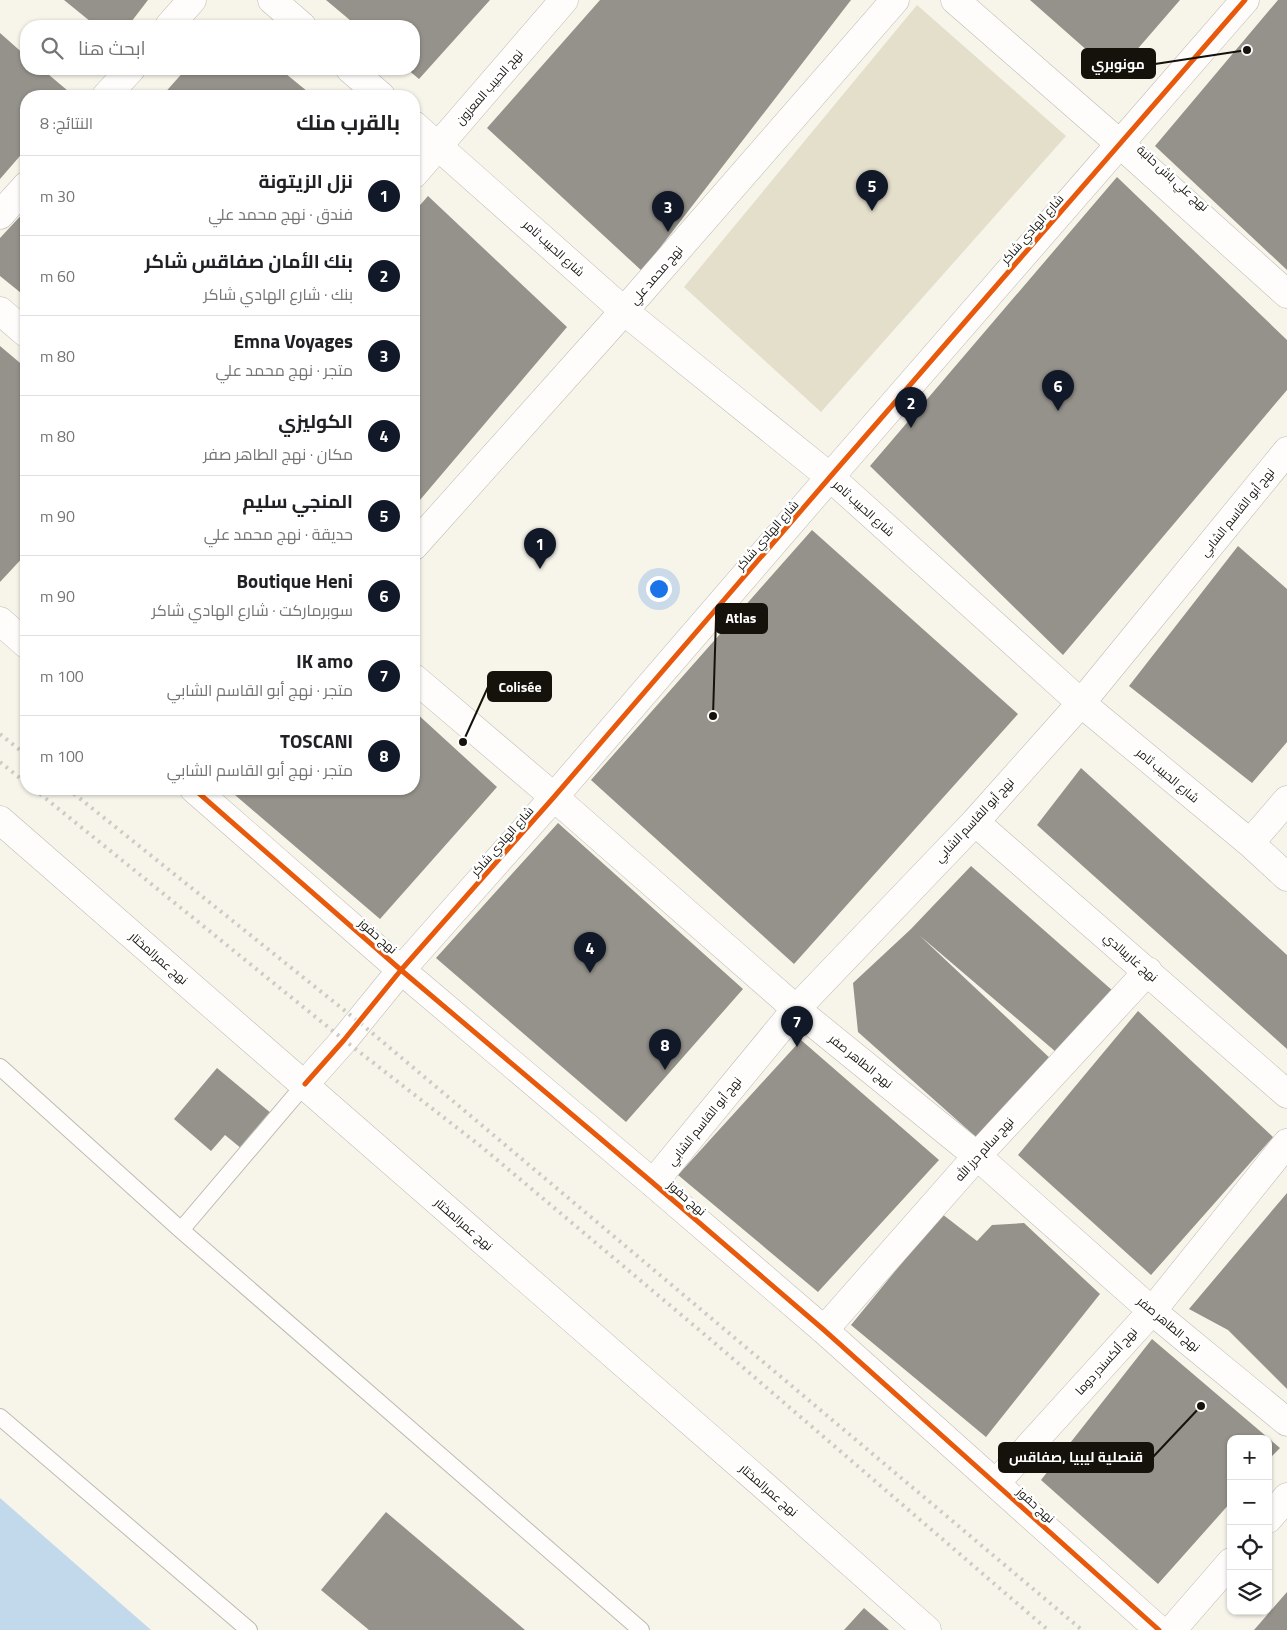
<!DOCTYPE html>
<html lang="ar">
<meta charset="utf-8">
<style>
body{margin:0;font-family:"Titillium Web",Cairo,sans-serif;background:#f6f6f6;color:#202124;direction:rtl}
.controls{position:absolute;right:15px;bottom:15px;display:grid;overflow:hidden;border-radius:10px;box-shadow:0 1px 4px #0004}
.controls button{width:45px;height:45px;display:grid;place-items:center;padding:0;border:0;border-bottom:1px solid #e0e0e0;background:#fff;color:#202124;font:25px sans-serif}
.you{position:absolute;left:658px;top:588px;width:18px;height:18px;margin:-12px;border:4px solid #fff;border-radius:50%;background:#1a73e8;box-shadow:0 0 0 8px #1a73e833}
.badge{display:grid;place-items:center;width:32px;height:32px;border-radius:50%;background:#111827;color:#fff;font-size:16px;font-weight:700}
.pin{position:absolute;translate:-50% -41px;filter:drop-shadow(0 1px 2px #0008)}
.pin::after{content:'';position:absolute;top:26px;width:18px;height:15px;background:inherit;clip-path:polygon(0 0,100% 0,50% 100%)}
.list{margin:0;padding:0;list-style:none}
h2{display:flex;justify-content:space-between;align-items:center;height:65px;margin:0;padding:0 20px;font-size:21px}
h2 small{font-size:16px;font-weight:400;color:#757577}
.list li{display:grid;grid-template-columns:32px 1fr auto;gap:15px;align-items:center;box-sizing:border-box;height:80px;padding:0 20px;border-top:1px solid #e0e0e0}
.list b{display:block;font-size:19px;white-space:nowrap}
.list p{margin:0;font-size:16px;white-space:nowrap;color:#757577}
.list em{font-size:16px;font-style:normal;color:#757577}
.icon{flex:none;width:28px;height:28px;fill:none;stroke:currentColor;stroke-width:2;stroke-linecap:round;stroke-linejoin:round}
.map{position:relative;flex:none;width:1287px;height:1630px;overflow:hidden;direction:ltr}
.search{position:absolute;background:#fff;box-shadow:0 1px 4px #0004;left:20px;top:20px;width:400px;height:55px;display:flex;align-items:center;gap:12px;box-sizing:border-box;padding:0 18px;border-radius:20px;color:#757577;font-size:19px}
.panel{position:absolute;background:#fff;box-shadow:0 1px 4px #0004;left:20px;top:90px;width:400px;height:705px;border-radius:20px;direction:rtl}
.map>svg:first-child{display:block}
.green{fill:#e4dfcb}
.water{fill:#c1d9ea}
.building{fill:#94928a}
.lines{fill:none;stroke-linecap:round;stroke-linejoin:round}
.lane-casing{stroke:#bdbab2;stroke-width:18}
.street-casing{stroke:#bdbab2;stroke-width:29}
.secondary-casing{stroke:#bdbab2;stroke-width:29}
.lane{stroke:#fefdfc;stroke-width:16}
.street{stroke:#fefdfc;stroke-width:28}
.secondary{stroke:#fefdfc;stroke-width:28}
.rail{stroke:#cccbc8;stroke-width:4;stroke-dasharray:2.5 5;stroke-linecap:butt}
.cycleway-casing{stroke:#fff;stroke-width:8}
.cycleway{stroke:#e8590c;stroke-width:5}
.labels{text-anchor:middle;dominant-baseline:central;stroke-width:5;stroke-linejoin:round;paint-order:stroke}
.street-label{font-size:12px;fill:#14120b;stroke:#fff}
.leader{fill:none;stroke:#14120b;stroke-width:2}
.callout-dot{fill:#14120b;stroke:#fff;stroke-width:2}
.callout{fill:#14120b;stroke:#14120b;stroke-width:2}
.callout-label{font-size:14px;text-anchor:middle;font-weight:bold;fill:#fff}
</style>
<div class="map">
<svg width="1287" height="1630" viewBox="0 0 1287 1630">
<rect width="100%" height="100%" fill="#f7f4ea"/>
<path class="green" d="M 917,5 L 1066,136 L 821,412 L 684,287 Z"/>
<path class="water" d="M 0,1498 L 151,1630 L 0,1630 Z"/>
<path class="building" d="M 64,0 L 148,0 L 128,26 L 96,26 Z
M 326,0 L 490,0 L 419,79 L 407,69 L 414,69 L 414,26 L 357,26 Z
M 600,0 L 851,0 L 642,271 L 487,128 Z
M 1030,0 L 1180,0 L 1115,75 Z
M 1278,0 L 1287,0 L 1287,270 L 1155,146 Z
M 0,33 L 26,56 L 26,69 L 42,69 L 74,96 L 26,96 L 26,149 L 0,179 Z
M 186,69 L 280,69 L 313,96 L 162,96 Z
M 1117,177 L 1287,340 L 1287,390 L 1063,655 L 870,466 Z
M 428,196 L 567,327 L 414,507 L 414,212 Z
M 26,210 L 26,297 L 0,276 L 0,238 Z
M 0,346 L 26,368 L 26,554 L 0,582 Z
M 812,530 L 1018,714 L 794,964 L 591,780 Z
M 1238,546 L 1287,589 L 1287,742 L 1252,783 L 1129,686 Z
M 414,711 L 497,787 L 380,919 L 228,789 L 414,789 Z
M 1081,768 L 1287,955 L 1287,1049 L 1037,825 Z
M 558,823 L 743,989 L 626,1122 L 436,958 Z
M 971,866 L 1113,991 L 1056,1052 L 919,935 L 1053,1061 L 976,1137 L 858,1032 L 853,983 L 911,929 Z
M 1138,1011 L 1273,1137 L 1151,1275 L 1018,1155 Z
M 801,1040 L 939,1160 L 818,1292 L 678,1175 Z
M 217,1068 L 272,1114 L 242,1149 L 225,1135 L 211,1151 L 174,1119 Z
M 1287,1193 L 1287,1389 L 1228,1330 L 1189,1309 Z
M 942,1214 L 977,1241 L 992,1225 L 1024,1223 L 1100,1294 L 986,1437 L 851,1325 Z
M 1152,1339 L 1280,1448 L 1268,1460 L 1268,1439 L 1231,1439 L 1231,1502 L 1158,1584 L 1041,1480 Z
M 386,1512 L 525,1630 L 369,1630 L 321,1590 Z
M 1287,1592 L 1287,1630 L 1254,1630 Z
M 864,1608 L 889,1630 L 844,1630 Z"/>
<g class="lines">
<g class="lane-casing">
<path id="lane" d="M 0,1067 L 181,1230 L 641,1630
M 181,1230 L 305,1084
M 0,1417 L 249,1630"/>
</g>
<g class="street-casing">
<path id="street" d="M 272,0 L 302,26
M 955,0 L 1120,144 L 1287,294
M 169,26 L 192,0
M 350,69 L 381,96
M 106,96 L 131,69
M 414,125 L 624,311 L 830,477 L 1081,703 L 1250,843 L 1287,877
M 414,174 L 564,0
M 0,215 L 26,186
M 0,311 L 26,333
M 414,546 L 624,311 L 895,0
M 414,678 L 554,797 L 796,1009 L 977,1156 L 1152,1311 L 1287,1422
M 975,822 L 1287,1094
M 1250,843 L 1287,800
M 305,1084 L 344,1040 L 401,970 L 554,797 L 830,477 L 1245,0
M 653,1183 L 796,1009 L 975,822 L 1081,703 L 1287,451
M 824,1330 L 977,1156 L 1148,971
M 996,1483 L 1152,1311 L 1287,1143
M 1268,1519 L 1287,1497
M 1172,1630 L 1231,1562"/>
</g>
<g class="secondary-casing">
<path id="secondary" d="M 0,621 L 26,644
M 194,789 L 401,970 L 653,1183 L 824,1330 L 1159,1630
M 0,820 L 761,1483 L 927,1630"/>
</g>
<use href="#lane" class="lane"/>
<use href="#street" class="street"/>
<use href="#secondary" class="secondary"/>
<path class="rail" d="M 0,734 L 26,755
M 0,762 L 26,783
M 34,789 L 344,1040 L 483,1148 L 710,1339 L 1048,1630
M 68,789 L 359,1022 L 1082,1630"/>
<g class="cycleway-casing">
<path id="cycleway" d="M 194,789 L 401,970 L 653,1183 L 824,1330 L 1159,1630
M 305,1084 L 344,1040 L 401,970 L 554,797 L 830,477 L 1245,0"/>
</g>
<use href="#cycleway" class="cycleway"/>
</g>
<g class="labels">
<g class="street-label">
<text transform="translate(489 87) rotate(-49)">نهج الحبيب المعزون</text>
<text transform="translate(1173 178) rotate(42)">نهج علي باش حانبة</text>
<text transform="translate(1032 229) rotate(-49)">شارع الهادي شاكر</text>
<text transform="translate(554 248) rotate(42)">شارع الحبيب ثامر</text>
<text transform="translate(656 275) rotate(-49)">نهج محمد علي</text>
<text transform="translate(864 508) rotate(42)">شارع الحبيب ثامر</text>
<text transform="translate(1237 512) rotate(-51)">نهج أبو القاسم الشابي</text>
<text transform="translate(767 535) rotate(-49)">شارع الهادي شاكر</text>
<text transform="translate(1168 775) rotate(40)">شارع الحبيب ثامر</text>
<text transform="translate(974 820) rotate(-47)">نهج أبو القاسم الشابي</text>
<text transform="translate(502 841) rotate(-49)">شارع الهادي شاكر</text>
<text transform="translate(378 936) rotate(41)">نهج حفوز</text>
<text transform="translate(1131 957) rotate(41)">نهج غاريبالدي</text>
<text transform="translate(159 958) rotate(41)">نهج عمرالمختار</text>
<text transform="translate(861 1061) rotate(39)">نهج الطاهر صفر</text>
<text transform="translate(704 1121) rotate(-51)">نهج أبو القاسم الشابي</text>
<text transform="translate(984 1149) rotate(-48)">نهج سالم حرز الله</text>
<text transform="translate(687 1198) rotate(41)">نهج حفوز</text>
<text transform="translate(464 1224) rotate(41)">نهج عمرالمختار</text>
<text transform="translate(1169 1324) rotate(40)">نهج الطاهر صفر</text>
<text transform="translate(1106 1361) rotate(-48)">نهج ألكسندر دوما</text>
<text transform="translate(769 1490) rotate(41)">نهج عمرالمختار</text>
<text transform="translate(1036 1505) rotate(42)">نهج حفوز</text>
</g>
</g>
<path class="leader" d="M1247 50L1155 64M713 716L716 618M463 742L488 687M1201 1406L1153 1457"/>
<g class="callout-dot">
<circle cx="1247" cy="50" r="5"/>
<circle cx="713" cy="716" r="5"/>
<circle cx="463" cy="742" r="5"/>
<circle cx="1201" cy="1406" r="5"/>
</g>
<g class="callout">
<rect x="1082" y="49" width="73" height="29" rx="5"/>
<rect x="716" y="604" width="51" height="29" rx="5"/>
<rect x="488" y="672" width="63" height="29" rx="5"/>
<rect x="999" y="1443" width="154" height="29" rx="5"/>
</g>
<g class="callout-label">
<text x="1118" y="69">مونوبري</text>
<text x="741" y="623">Atlas</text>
<text x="520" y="692">Colisée</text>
<text x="1076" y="1462">قنصلية ليبيا ,صفاقس</text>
</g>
</svg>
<div class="controls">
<button>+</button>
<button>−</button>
<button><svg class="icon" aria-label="locate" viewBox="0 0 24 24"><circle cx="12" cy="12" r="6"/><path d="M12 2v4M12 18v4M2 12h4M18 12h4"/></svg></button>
<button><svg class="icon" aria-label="layers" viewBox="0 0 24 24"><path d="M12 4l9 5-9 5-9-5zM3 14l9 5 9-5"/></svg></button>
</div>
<div class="you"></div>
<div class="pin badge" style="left:540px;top:569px">1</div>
<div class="pin badge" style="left:911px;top:428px">2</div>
<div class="pin badge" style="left:668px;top:232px">3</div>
<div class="pin badge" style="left:590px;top:973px">4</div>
<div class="pin badge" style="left:872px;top:211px">5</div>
<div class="pin badge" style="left:1058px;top:411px">6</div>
<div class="pin badge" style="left:797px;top:1047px">7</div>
<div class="pin badge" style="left:665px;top:1070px">8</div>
<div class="search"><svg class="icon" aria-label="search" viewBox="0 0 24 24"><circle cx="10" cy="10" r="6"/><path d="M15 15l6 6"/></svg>ابحث هنا</div>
<section class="panel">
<h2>بالقرب منك<small>النتائج: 8</small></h2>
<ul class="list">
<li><span class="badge">1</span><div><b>نزل الزيتونة</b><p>فندق · نهج محمد علي</p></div><em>30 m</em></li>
<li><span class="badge">2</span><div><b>بنك الأمان صفاقس شاكر</b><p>بنك · شارع الهادي شاكر</p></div><em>60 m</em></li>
<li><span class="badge">3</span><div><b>Emna Voyages</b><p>متجر · نهج محمد علي</p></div><em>80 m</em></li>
<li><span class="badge">4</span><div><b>الكوليزي</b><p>مكان · نهج الطاهر صفر</p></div><em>80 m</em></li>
<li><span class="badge">5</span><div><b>المنجي سليم</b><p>حديقة · نهج محمد علي</p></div><em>90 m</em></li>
<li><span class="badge">6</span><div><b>Boutique Heni</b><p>سوبرماركت · شارع الهادي شاكر</p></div><em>90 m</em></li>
<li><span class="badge">7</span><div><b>IK amo</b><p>متجر · نهج أبو القاسم الشابي</p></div><em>100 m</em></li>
<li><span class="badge">8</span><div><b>TOSCANI</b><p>متجر · نهج أبو القاسم الشابي</p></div><em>100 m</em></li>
</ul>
</section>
</div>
